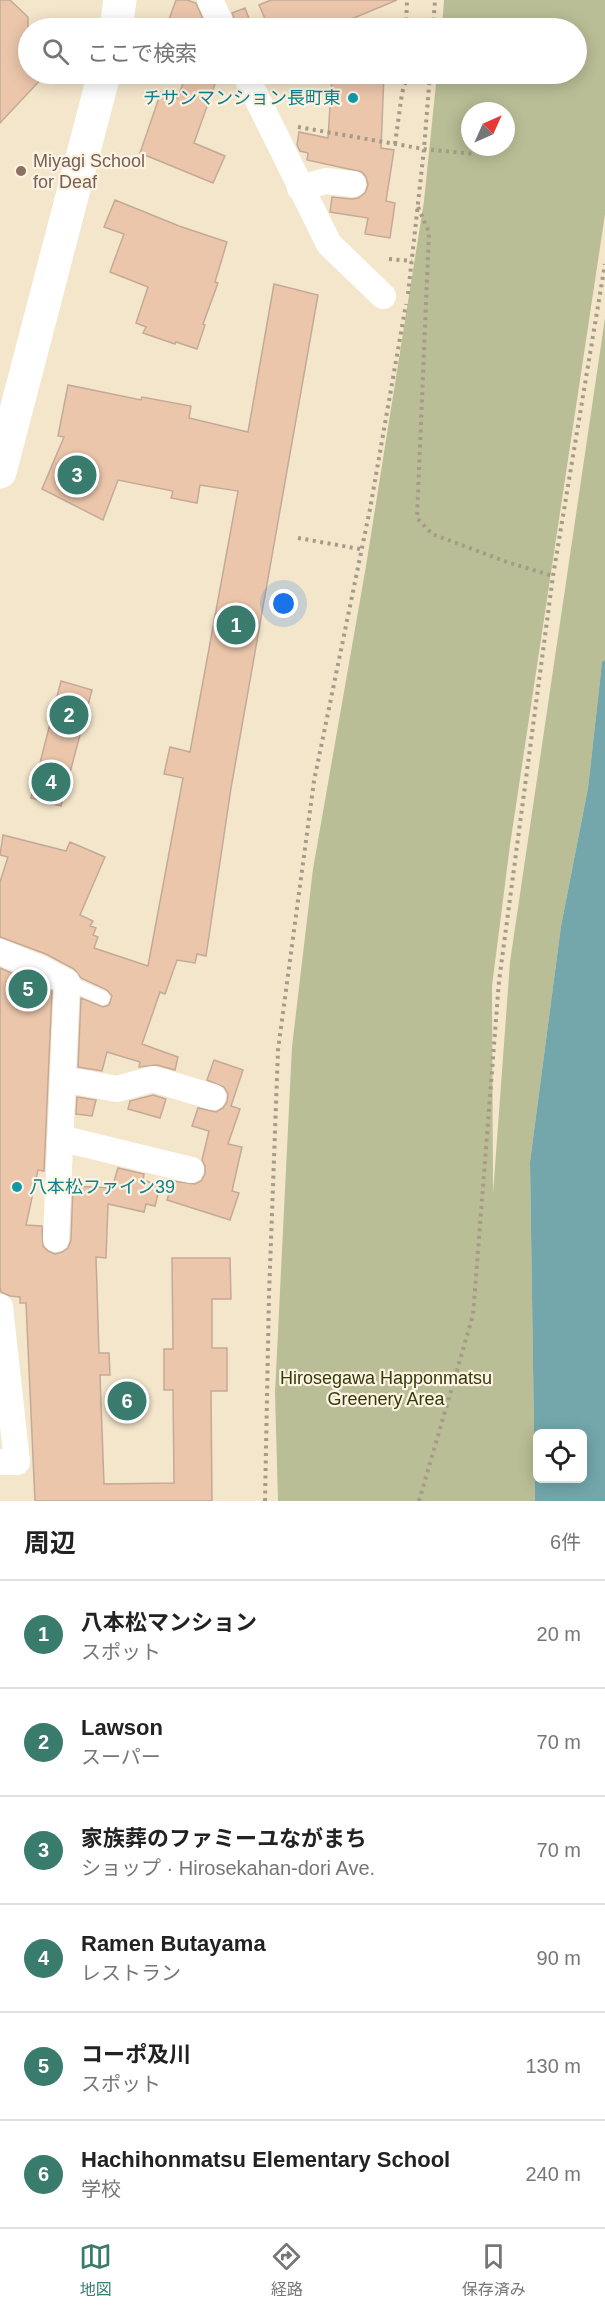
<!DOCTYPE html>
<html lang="ja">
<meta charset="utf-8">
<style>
body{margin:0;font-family:Arial,"Noto Sans JP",sans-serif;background:#f6f6f6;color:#222}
.controls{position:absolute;right:18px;bottom:18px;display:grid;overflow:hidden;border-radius:9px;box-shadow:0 3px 15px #0003}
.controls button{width:54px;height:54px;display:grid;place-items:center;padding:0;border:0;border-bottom:2px solid #e0e0e0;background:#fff;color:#222;font:30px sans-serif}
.compass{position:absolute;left:461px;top:102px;width:54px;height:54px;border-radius:50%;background:#fff;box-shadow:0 3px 15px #0003;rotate:45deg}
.you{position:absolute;left:284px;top:604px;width:21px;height:21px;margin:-15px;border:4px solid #fff;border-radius:50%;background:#1a73e8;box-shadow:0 0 0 9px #1a73e833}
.badge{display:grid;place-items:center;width:39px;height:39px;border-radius:50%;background:#397c6e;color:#fff;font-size:20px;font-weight:700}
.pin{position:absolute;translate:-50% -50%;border:3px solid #fff;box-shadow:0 2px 6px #0006}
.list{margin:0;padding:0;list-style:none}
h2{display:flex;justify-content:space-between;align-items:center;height:78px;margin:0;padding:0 24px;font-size:26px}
h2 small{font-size:20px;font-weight:400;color:#767676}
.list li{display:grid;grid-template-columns:39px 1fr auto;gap:18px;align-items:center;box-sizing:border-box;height:108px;padding:0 24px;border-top:2px solid #e0e0e0}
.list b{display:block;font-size:22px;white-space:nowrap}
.list p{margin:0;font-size:20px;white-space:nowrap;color:#767676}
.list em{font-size:20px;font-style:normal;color:#767676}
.icon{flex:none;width:33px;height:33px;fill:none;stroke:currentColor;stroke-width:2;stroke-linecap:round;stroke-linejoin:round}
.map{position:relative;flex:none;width:605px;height:1501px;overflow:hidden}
.search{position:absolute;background:#fff;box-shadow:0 3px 15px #0003;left:18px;right:18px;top:18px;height:66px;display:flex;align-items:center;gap:15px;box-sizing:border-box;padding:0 21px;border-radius:33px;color:#767676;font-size:22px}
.sheet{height:726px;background:#fff}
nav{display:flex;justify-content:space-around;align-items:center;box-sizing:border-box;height:84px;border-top:2px solid #e0e0e0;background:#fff;font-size:16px;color:#767676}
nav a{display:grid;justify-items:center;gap:3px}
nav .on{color:#397c6e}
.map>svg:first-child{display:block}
.green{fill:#b9be96;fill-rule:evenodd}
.water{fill:#73a7ac;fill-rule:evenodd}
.building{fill:#ebc6ab;stroke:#c3aa98;stroke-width:1.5}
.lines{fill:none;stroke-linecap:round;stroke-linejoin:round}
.path{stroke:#a69b87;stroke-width:4;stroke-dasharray:3 4.5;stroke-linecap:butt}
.lane{stroke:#fff;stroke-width:14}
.street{stroke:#fff;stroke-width:26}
.secondary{stroke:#fff;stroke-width:33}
.culture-dot{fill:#0f9aa8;stroke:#fdf4e4;stroke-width:2}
.education-dot{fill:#8d6e63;stroke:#fdf4e4;stroke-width:2}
.labels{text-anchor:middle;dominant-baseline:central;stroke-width:4.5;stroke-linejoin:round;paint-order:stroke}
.culture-label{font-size:18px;fill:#0d838f;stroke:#fdf4e4;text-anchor:end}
.education-label{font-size:18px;fill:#785e54;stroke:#fdf4e4;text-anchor:start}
.park-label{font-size:18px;fill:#363a08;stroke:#fdf4e4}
</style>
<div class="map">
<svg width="605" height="1501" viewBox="0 0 605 1501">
<rect width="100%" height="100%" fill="#f4e6cb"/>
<path class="green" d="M 444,0 L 605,0 L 605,214 L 510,845 L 492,986 L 493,1194 L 510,962 L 605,318 L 605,660 L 602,662 L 588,788 L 561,926 L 530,1162 L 535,1501 L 278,1501 L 275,1393 L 292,1047 L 313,869 L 366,566 L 424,201 L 437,74 L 576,74 L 576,28 L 442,28 ZM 470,111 L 506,111 L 506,147 L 470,147 Z"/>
<path class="water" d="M 605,660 L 605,1501 L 535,1501 L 530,1162 L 561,926 L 588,788 L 602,662 ZM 538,1434 L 582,1434 L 582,1478 L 538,1478 Z"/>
<path class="building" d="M 0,0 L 10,0 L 28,17 L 28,74 L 46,74 L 0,123 Z
M 176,0 L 187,0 L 196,3 L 207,28 L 166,28 Z
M 271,0 L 397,0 L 330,28 L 269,28 L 259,5 Z
M 245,8 L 251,24 L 238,28 L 232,13 Z
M 186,74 L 194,74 L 216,81 L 194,143 L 225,156 L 213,183 L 140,153 L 161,92 L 178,98 Z
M 332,74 L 384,74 L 381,148 L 394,150 L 386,201 L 395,203 L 390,238 L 365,234 L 368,218 L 330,212 L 332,197 L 352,199 L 358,198 L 365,193 L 368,185 L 366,177 L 362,172 L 307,160 L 308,153 L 300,151 L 297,145 L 299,132 L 328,138 Z
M 115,200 L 179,226 L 227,242 L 215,282 L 218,283 L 203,324 L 205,325 L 197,349 L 176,342 L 175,344 L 143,333 L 146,327 L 136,323 L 148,287 L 110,272 L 124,234 L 104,227 Z
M 274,284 L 318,295 L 231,788 L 206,956 L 197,954 L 195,963 L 177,960 L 165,994 L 160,992 L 142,1044 L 178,1057 L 175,1070 L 157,1065 L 139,1067 L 140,1062 L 107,1052 L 102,1071 L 78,1067 L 81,998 L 103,1007 L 109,1005 L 112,996 L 107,990 L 81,978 L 74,969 L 46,954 L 0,937 L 0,882 L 8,857 L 0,855 L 3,835 L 66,851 L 70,842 L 105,857 L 80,915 L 93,921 L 90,926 L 96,928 L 93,935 L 98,937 L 94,948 L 148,966 L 183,778 L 164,774 L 170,747 L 190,752 L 238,491 L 200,485 L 197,503 L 171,498 L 173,491 L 118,480 L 103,520 L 42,489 L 64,437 L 58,436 L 68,385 L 141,400 L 142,397 L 191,406 L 189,418 L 248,432 Z
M 61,681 L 92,690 L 61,806 L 31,798 Z
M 0,968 L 52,991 L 44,1171 L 38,1170 L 26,1225 L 42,1226 L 43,1246 L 48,1251 L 55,1254 L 62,1252 L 68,1248 L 71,1240 L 73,1186 L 112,1188 L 118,1168 L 144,1174 L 143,1180 L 160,1186 L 155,1206 L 146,1204 L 144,1212 L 108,1204 L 106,1258 L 96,1257 L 99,1353 L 109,1353 L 110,1375 L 100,1375 L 104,1484 L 174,1483 L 173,1390 L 164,1390 L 164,1349 L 173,1349 L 172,1258 L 230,1258 L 231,1299 L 212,1299 L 212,1348 L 227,1348 L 227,1391 L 211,1391 L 212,1501 L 35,1501 L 26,1303 L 20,1303 L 20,1297 L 10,1296 L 1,1292 L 0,1287 Z
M 214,1060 L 243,1070 L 231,1106 L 240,1109 L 228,1144 L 242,1147 L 232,1191 L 239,1193 L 230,1220 L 167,1200 L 173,1181 L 195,1184 L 201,1181 L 205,1174 L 205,1166 L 202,1160 L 209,1131 L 192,1126 L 198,1108 L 216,1112 L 223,1108 L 227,1102 L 228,1094 L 224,1087 L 207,1080 Z
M 153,1095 L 166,1099 L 160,1118 L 128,1109 L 130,1101 Z
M 77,1097 L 96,1100 L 92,1116 L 76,1114 Z"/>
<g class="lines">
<path class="path" d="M 406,28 L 407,0
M 433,28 L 435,0
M 298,127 L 424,149 L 475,154
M 395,144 L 402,93 L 408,74
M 418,207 L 429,232 L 417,518 L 432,534 L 507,562 L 553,576
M 389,259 L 412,261
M 408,294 L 424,149 L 430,74
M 298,538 L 360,549
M 265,1501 L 269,1295 L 278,1050 L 314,781 L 370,509 L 406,304
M 419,1501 L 473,1315 L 499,981 L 553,576 L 605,264"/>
<path class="lane" d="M 67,982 L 103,998"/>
<path class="street" d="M 210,0 L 223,28
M 245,74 L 329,244 L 383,296
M 300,188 L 326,181 L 353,184
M 0,952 L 40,968 L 67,982 L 56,1239
M 63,1079 L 117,1089 L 153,1079 L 213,1097
M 60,1138 L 191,1170
M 0,1462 L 17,1462 L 0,1307"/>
<path class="secondary" d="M 116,28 L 120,0
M 0,472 L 104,74"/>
</g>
<g class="culture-dot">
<circle cx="353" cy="98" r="6"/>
<circle cx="17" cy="1187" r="6"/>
</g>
<circle class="education-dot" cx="21" cy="171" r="6"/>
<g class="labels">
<g class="culture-label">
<text x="341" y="98">チサンマンション長町東</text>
<text x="29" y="1187" text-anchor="start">八本松ファイン39</text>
</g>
<g class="education-label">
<text x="33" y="161">Miyagi School<tspan x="33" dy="21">for Deaf</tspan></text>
</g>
<g class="park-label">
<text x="386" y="1378">Hirosegawa Happonmatsu<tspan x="386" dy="21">Greenery Area</tspan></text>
</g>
</g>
</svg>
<div class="controls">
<button><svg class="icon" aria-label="locate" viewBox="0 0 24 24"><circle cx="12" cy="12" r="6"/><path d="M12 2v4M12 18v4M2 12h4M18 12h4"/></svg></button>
</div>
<svg class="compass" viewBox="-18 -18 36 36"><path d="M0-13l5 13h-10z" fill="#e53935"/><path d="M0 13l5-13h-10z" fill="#767676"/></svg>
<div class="you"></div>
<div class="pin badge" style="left:236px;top:625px">1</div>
<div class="pin badge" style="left:69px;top:715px">2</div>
<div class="pin badge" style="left:77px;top:475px">3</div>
<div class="pin badge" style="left:51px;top:782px">4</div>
<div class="pin badge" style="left:28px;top:989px">5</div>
<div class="pin badge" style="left:127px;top:1401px">6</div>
<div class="search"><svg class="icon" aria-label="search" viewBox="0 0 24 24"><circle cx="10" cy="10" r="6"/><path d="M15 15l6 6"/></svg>ここで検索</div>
</div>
<section class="sheet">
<h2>周辺<small>6件</small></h2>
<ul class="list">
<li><span class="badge">1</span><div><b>八本松マンション</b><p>スポット</p></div><em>20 m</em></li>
<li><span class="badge">2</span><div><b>Lawson</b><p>スーパー</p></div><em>70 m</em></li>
<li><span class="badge">3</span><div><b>家族葬のファミーユながまち</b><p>ショップ · Hirosekahan-dori Ave.</p></div><em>70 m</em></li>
<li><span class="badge">4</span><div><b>Ramen Butayama</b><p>レストラン</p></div><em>90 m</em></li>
<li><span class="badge">5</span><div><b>コーポ及川</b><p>スポット</p></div><em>130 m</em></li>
<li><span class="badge">6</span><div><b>Hachihonmatsu Elementary School</b><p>学校</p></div><em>240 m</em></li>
</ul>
</section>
<nav>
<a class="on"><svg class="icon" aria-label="map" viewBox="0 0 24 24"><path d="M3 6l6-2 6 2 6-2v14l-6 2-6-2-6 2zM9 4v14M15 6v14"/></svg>地図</a>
<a><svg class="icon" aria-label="directions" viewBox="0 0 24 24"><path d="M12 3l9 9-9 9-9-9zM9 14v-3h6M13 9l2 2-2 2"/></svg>経路</a>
<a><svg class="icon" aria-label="saved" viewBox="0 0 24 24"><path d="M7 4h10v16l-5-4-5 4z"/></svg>保存済み</a>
</nav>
